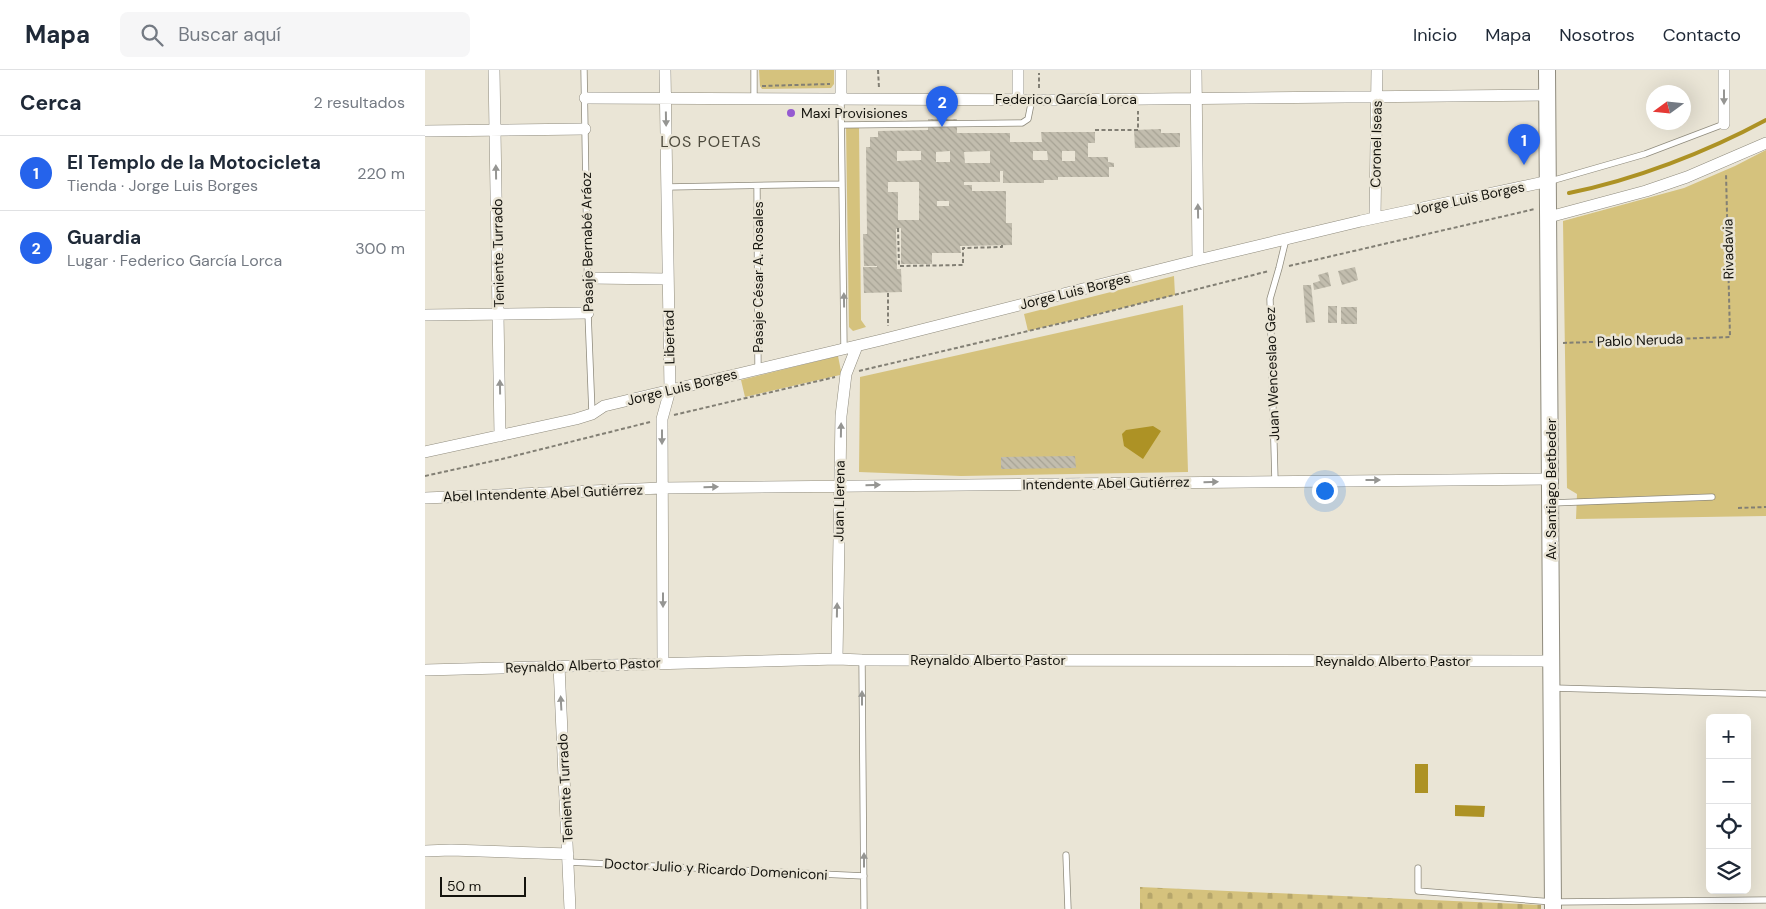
<!DOCTYPE html>
<html lang="es">
<meta charset="utf-8">
<style>
body{margin:0;font-family:"DM Sans",sans-serif;background:#f6f6f7;color:#1f2937}
.controls{position:absolute;right:15px;bottom:15px;display:grid;overflow:hidden;border-radius:8px;box-shadow:0 5px 20px #0002}
.controls button{width:45px;height:45px;display:grid;place-items:center;padding:0;border:0;border-bottom:1px solid #e0e1e3;background:#fff;color:#1f2937;font:25px sans-serif}
.compass{position:absolute;left:1221px;top:15px;width:45px;height:45px;border-radius:50%;background:#fff;box-shadow:0 5px 20px #0002;rotate:255deg}
.scale{position:absolute;left:15px;bottom:12px;width:86px;box-sizing:border-box;padding-left:5px;border:2px solid #14130d;border-top:0;font-size:14px;line-height:18px;white-space:nowrap;color:#14130d;-webkit-text-stroke:4px #eae5d6;paint-order:stroke}
.you{position:absolute;left:899px;top:420px;width:18px;height:18px;margin:-12px;border:4px solid #fff;border-radius:50%;background:#1a73e8;box-shadow:0 0 0 8px #1a73e833}
.badge{display:grid;place-items:center;width:32px;height:32px;border-radius:50%;background:#2563eb;color:#fff;font-size:16px;font-weight:700}
.pin{position:absolute;translate:-50% -41px;filter:drop-shadow(0 1px 2px #0008)}
.pin::after{content:'';position:absolute;top:26px;width:18px;height:15px;background:inherit;clip-path:polygon(0 0,100% 0,50% 100%)}
.list{margin:0;padding:0;list-style:none}
h2{display:flex;justify-content:space-between;align-items:center;height:65px;margin:0;padding:0 20px;font-size:21px}
h2 small{font-size:16px;font-weight:400;color:#747a83}
.list li{display:grid;grid-template-columns:32px 1fr auto;gap:15px;align-items:center;box-sizing:border-box;height:75px;padding:0 20px;border-top:1px solid #e0e1e3}
.list b{display:block;font-size:19px;white-space:nowrap}
.list p{margin:0;font-size:16px;white-space:nowrap;color:#747a83}
.list em{font-size:16px;font-style:normal;color:#747a83}
.icon{flex:none;width:28px;height:28px;fill:none;stroke:currentColor;stroke-width:2;stroke-linecap:round;stroke-linejoin:round}
.map{position:relative;flex:none;width:1341px;height:839px;overflow:hidden}
header{display:flex;align-items:center;gap:30px;box-sizing:border-box;height:70px;padding:0 25px;background:#fff;border-bottom:1px solid #e0e1e3}
header strong{font-size:24px}
nav{display:flex;gap:28px;margin-inline-start:auto;font-size:18px}
.search{width:350px;height:45px;background:#f6f6f7;display:flex;align-items:center;gap:12px;box-sizing:border-box;padding:0 18px;border-radius:8px;color:#747a83;font-size:19px}
main{display:flex}
aside{flex:1;background:#fff}
.map>svg:first-child{display:block}
.green{fill:#d5c27d}
.cemetery{fill:url(#cemetery-stones)}
.water{fill:#ad9225}
.lines{fill:none;stroke-linecap:round;stroke-linejoin:round}
.stream{stroke:#ad9225;stroke-width:4}
.building{fill:url(#building-back-hatch);fill-rule:evenodd}
.lane-casing{stroke:#8f8b7d;stroke-width:7}
.street-casing{stroke:#8f8b7d;stroke-width:12}
.secondary-casing{stroke:#8f8b7d;stroke-width:18}
.path{stroke:#827f74;stroke-width:2;stroke-dasharray:4 2.5;stroke-linecap:butt}
.lane{stroke:#fff;stroke-width:5.5}
.street{stroke:#fff;stroke-width:11}
.secondary{stroke:#fff;stroke-width:16}
.oneway{fill:#959592}
.poi-dot{fill:#955ad1;stroke:#eae5d6;stroke-width:2}
.labels{text-anchor:middle;dominant-baseline:central;stroke-width:5;stroke-linejoin:round;paint-order:stroke}
.street-label{font-size:14px;fill:#14130d;stroke:#eae5d6}
.poi-label{font-size:14px;fill:#14130d;stroke:#eae5d6;text-anchor:start}
.quarter-label{font-size:16px;letter-spacing:1px;fill:#4d4a3d;stroke:#eae5d6}
</style>
<header>
<strong>Mapa</strong>
<div class="search"><svg class="icon" aria-label="search" viewBox="0 0 24 24"><circle cx="10" cy="10" r="6"/><path d="M15 15l6 6"/></svg>Buscar aquí</div>
<nav><a>Inicio</a><a>Mapa</a><a>Nosotros</a><a>Contacto</a></nav>
</header>
<main>
<aside>
<h2>Cerca<small>2 resultados</small></h2>
<ul class="list">
<li><span class="badge">1</span><div><b>El Templo de la Motocicleta</b><p>Tienda · Jorge Luis Borges</p></div><em>220 m</em></li>
<li><span class="badge">2</span><div><b>Guardia</b><p>Lugar · Federico García Lorca</p></div><em>300 m</em></li>
</ul>
</aside>
<div class="map">
<svg width="1341" height="839" viewBox="0 0 1341 839">
<defs>
<pattern id="cemetery-stones" width="16" height="16" patternUnits="userSpaceOnUse" patternTransform="scale(1.25)"><rect width="16" height="16" fill="#d5c27d"/><path d="M2 7V4a2 2 0 0 1 4 0v3zM10 15v-3a2 2 0 0 1 4 0v3z" fill="#b6a66b"/></pattern>
<pattern id="building-back-hatch" width="6" height="6" patternUnits="userSpaceOnUse" patternTransform="scale(1.25)"><rect width="6" height="6" fill="#c2bdae"/><path d="M-1 5l2 2M0 0l6 6M5-1l2 2" fill="none" stroke="#a6a294"/></pattern>
</defs>
<rect width="100%" height="100%" fill="#eae5d6"/>
<path class="green" d="M 334,0 L 409,0 L 409,14 L 406,18 L 337,19 L 335,16 Z
M 421,55 L 434,55 L 436,250 L 441,257 L 428,261 L 424,257 Z
M 1341,80 L 1341,446 L 1151,449 L 1152,424 L 1142,418 L 1138,151 L 1259,118 L 1310,96 Z
M 749,206 L 750,225 L 603,261 L 599,244 Z
M 758,235 L 763,402 L 536,406 L 434,402 L 435,307 Z
M 413,286 L 416,301 L 415,305 L 320,327 L 316,310 Z"/>
<path class="cemetery" d="M 715,817 L 1116,835 L 1116,839 L 715,839 Z"/>
<path class="water" d="M 728,356 L 736,361 L 718,389 L 699,376 L 697,364 L 701,360 Z
M 990,694 L 1003,694 L 1003,723 L 990,723 Z
M 1030,735 L 1060,736 L 1059,747 L 1030,746 Z"/>
<g class="lines">
<path class="stream" d="M 1144,123 C 1209,110 1282,82 1341,50"/>
</g>
<path class="building" d="M 503,49 L 532,49 L 532,63 L 585,63 L 585,72 L 617,72 L 616,62 L 670,62 L 670,73 L 663,73 L 663,87 L 683,87 L 683,92 L 689,93 L 689,97 L 684,97 L 684,107 L 633,107 L 633,110 L 619,110 L 619,113 L 578,113 L 578,101 L 575,101 L 575,112 L 539,112 L 539,115 L 547,115 L 547,121 L 581,121 L 581,153 L 587,153 L 587,175 L 535,176 L 536,183 L 507,183 L 507,194 L 476,194 L 476,158 L 471,159 L 472,199 L 476,199 L 477,222 L 439,223 L 438,197 L 452,197 L 452,196 L 439,196 L 438,164 L 442,164 L 441,77 L 445,77 L 445,67 L 453,67 L 453,61 L 503,60 ZM 472,81 L 496,81 L 496,90 L 472,91 ZM 525,81 L 525,92 L 511,92 L 511,82 ZM 565,81 L 565,93 L 540,93 L 539,82 ZM 608,81 L 622,81 L 623,90 L 608,90 ZM 637,81 L 650,81 L 650,91 L 637,91 ZM 463,112 L 494,112 L 494,150 L 473,150 L 473,122 L 463,122 ZM 512,131 L 524,131 L 524,136 L 512,136 Z
M 736,59 L 736,63 L 755,63 L 755,77 L 710,78 L 709,60 Z
M 930,197 L 933,210 L 917,215 L 913,201 Z
M 903,202 L 906,216 L 889,220 L 888,213 L 895,211 L 893,205 Z
M 878,215 L 886,215 L 890,252 L 881,253 Z
M 903,236 L 912,236 L 912,253 L 903,253 Z
M 916,237 L 932,237 L 932,254 L 916,254 Z
M 650,386 L 651,398 L 576,399 L 576,387 Z"/>
<g class="lines">
<g class="lane-casing">
<path id="lane" d="M 159,0 L 163,243 L 167,343
M 329,0 L 329,28
M 416,28 L 419,278
M 417,55 L 597,53 L 603,49 L 607,29
M 1126,111 L 1220,84 L 1299,54
M 332,116 L 333,298
M 242,117 L 417,114
M 850,411 L 845,229 L 854,198 L 861,169
M 1126,433 L 1287,427
M 437,590 L 439,839
M 1128,618 L 1341,624
M 641,785 L 643,839
M 143,792 L 439,806
M 993,798 L 993,821 L 1128,832 L 1341,830"/>
</g>
<g class="street-casing">
<path id="street" d="M 69,0 L 75,366
M 416,0 L 416,28
M 593,0 L 593,29
M 771,0 L 773,190
M 1299,0 L 1299,54
M 160,28 L 629,30 L 1122,25
M 0,61 L 160,59
M 1124,147 L 1221,121 L 1262,107 L 1341,73
M 950,148 L 952,0
M 163,208 L 243,209
M 0,245 L 163,243
M 0,382 L 151,349 L 167,344 L 179,336 L 456,270 L 773,190 L 936,151 L 1124,111
M 0,428 L 237,418 L 1126,409
M 412,589 L 416,346 L 421,304 L 432,276
M 238,593 L 237,349 L 245,320 L 240,0
M 134,596 L 145,839
M 0,600 L 412,589 L 437,590 L 1127,591
M 0,781 L 26,780 L 143,784"/>
</g>
<g class="secondary-casing">
<path id="secondary" d="M 1122,0 L 1128,839"/>
</g>
<path class="path" d="M 453,0 L 454,18
M 337,16 L 405,14
M 614,18 L 614,3
M 670,60 L 713,60 L 713,41
M 473,158 L 474,196 L 538,195 L 538,178 L 577,177 L 577,175
M 864,196 L 1110,139
M 463,223 L 463,256
M 1138,273 L 1305,267 L 1301,103
M 434,301 L 654,249 L 844,201
M 249,345 L 410,307
M 0,406 L 77,389 L 225,352
M 1313,438 L 1341,437"/>
<use href="#lane" class="lane"/>
<use href="#street" class="street"/>
<use href="#secondary" class="secondary"/>
</g>
<defs><path id="oneway-solid" d="M-6-.8H1V-3.2L6.5 0L1 3.2V.8H-6Z" transform="scale(1.25)"/></defs>
<g class="oneway">
<use href="#oneway-solid" transform="translate(1299 27) rotate(90)"/>
<use href="#oneway-solid" transform="translate(241 49) rotate(89)"/>
<use href="#oneway-solid" transform="translate(71 102) rotate(-91)"/>
<use href="#oneway-solid" transform="translate(773 141) rotate(-91)"/>
<use href="#oneway-solid" transform="translate(419 230) rotate(-91)"/>
<use href="#oneway-solid" transform="translate(75 317) rotate(-91)"/>
<use href="#oneway-solid" transform="translate(416 360) rotate(-89)"/>
<use href="#oneway-solid" transform="translate(237 367) rotate(90)"/>
<use href="#oneway-solid" transform="translate(948 410)"/>
<use href="#oneway-solid" transform="translate(786 412) rotate(-1)"/>
<use href="#oneway-solid" transform="translate(448 415) rotate(-1)"/>
<use href="#oneway-solid" transform="translate(286 417) rotate(-1)"/>
<use href="#oneway-solid" transform="translate(238 530) rotate(90)"/>
<use href="#oneway-solid" transform="translate(412 540) rotate(-89)"/>
<use href="#oneway-solid" transform="translate(437 628) rotate(-90)"/>
<use href="#oneway-solid" transform="translate(136 633) rotate(-93)"/>
<use href="#oneway-solid" transform="translate(439 790) rotate(-90)"/>
</g>
<circle class="poi-dot" cx="366" cy="43" r="5"/>
<g class="labels">
<g class="street-label">
<text x="641" y="29">Federico García Lorca</text>
<text transform="translate(951 74) rotate(-89)">Coronel Iseas</text>
<text transform="translate(1044 128) rotate(-12)">Jorge Luis Borges</text>
<text transform="translate(162 172) rotate(-91)">Pasaje Bernabé Aráoz</text>
<text transform="translate(1303 179) rotate(-91)">Rivadavia</text>
<text transform="translate(73 183) rotate(-91)">Teniente Turrado</text>
<text transform="translate(333 207) rotate(-90)">Pasaje César A. Rosales</text>
<text transform="translate(650 221) rotate(-14)">Jorge Luis Borges</text>
<text transform="translate(244 267) rotate(-91)">Libertad</text>
<text transform="translate(1215 270) rotate(-2)">Pablo Neruda</text>
<text transform="translate(847 304) rotate(-92)">Juan Wenceslao Gez</text>
<text transform="translate(257 317) rotate(-14)">Jorge Luis Borges</text>
<text transform="translate(681 413) rotate(-1)">Intendente Abel Gutiérrez</text>
<text transform="translate(1126 419) rotate(-90)">Av. Santiago Betbeder</text>
<text transform="translate(118 423) rotate(-2)">Abel Intendente Abel Gutiérrez</text>
<text transform="translate(414 431) rotate(-89)">Juan Llerena</text>
<text x="563" y="590">Reynaldo Alberto Pastor</text>
<text x="968" y="591">Reynaldo Alberto Pastor</text>
<text transform="translate(158 595) rotate(-2)">Reynaldo Alberto Pastor</text>
<text transform="translate(140 718) rotate(-93)">Teniente Turrado</text>
<text transform="translate(291 799) rotate(3)">Doctor Julio y Ricardo Domeniconi</text>
</g>
<g class="poi-label">
<text x="376" y="43">Maxi Provisiones</text>
</g>
<g class="quarter-label">
<text x="286" y="71">LOS POETAS</text>
</g>
</g>
</svg>
<div class="controls">
<button>+</button>
<button>−</button>
<button><svg class="icon" aria-label="locate" viewBox="0 0 24 24"><circle cx="12" cy="12" r="6"/><path d="M12 2v4M12 18v4M2 12h4M18 12h4"/></svg></button>
<button><svg class="icon" aria-label="layers" viewBox="0 0 24 24"><path d="M12 4l9 5-9 5-9-5zM3 14l9 5 9-5"/></svg></button>
</div>
<svg class="compass" viewBox="-18 -18 36 36"><path d="M0-13l5 13h-10z" fill="#e53935"/><path d="M0 13l5-13h-10z" fill="#747a83"/></svg>
<div class="scale">50 m</div>
<div class="you"></div>
<div class="pin badge" style="left:1099px;top:95px">1</div>
<div class="pin badge" style="left:517px;top:57px">2</div>
</div>
</main>
